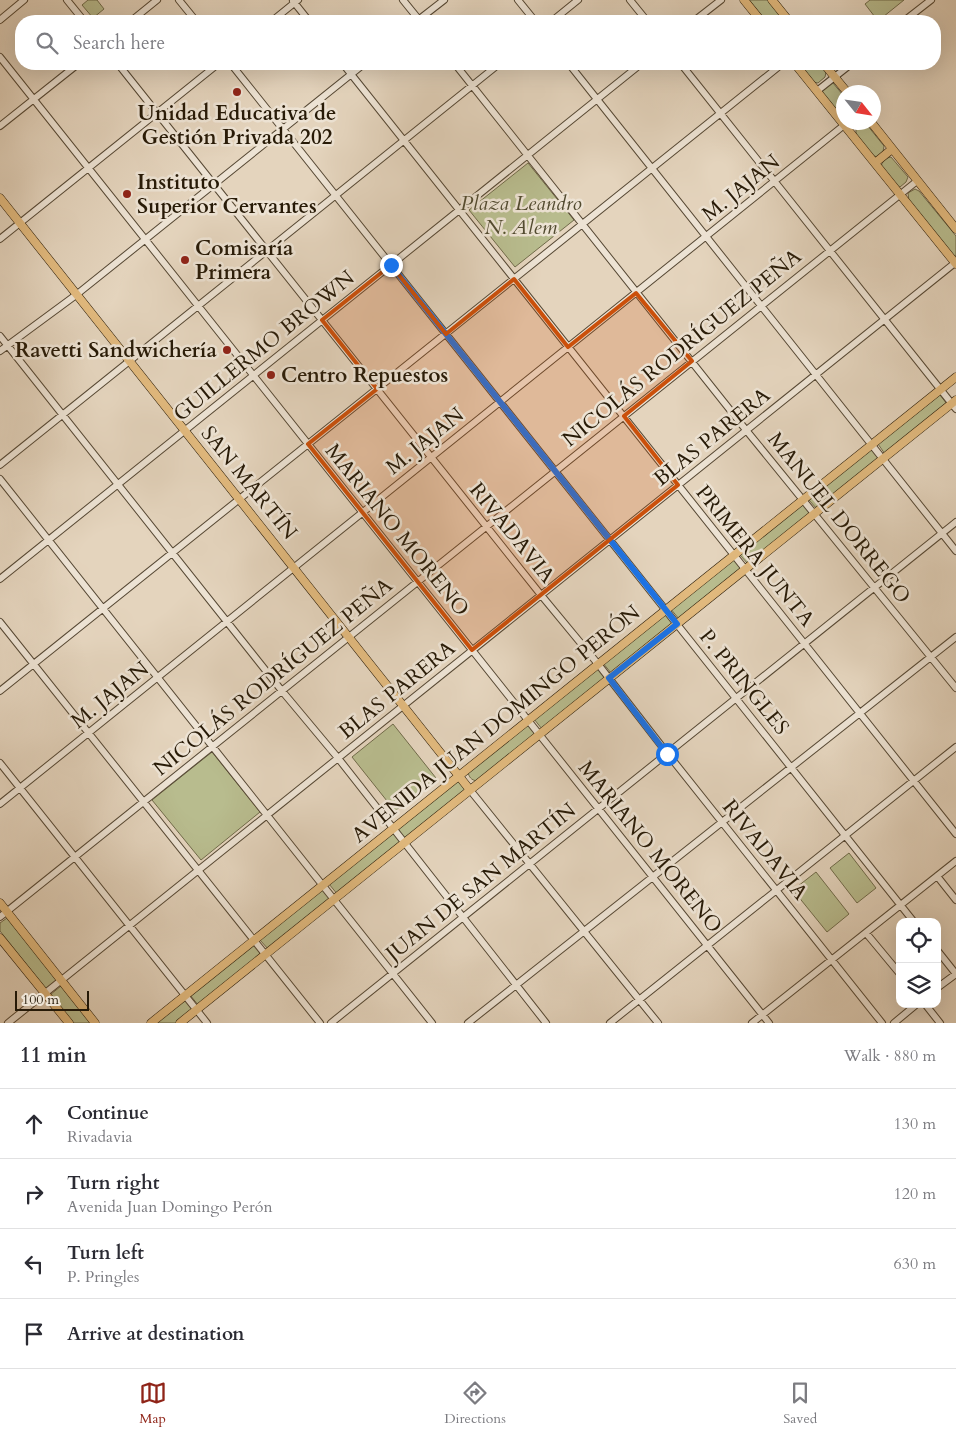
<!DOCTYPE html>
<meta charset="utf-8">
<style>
body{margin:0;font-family:Cardo,serif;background:#f7f7f7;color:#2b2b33}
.controls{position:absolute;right:15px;bottom:15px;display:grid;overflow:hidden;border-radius:10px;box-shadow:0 5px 20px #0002}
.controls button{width:45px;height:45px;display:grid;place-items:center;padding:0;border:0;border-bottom:1px solid #e1e1e2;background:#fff;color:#2b2b33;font:25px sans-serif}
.compass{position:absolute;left:836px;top:85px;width:45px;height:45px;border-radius:50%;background:#fff;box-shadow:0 5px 20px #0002;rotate:120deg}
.scale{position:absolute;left:15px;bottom:12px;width:74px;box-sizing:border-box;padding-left:5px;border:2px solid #271a07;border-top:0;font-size:14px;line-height:18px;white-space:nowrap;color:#271a07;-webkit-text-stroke:4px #ede3d4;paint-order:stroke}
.stop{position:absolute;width:15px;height:15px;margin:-11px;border:4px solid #1a73e8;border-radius:50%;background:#fff}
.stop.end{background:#1a73e8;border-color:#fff;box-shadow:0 1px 5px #0008}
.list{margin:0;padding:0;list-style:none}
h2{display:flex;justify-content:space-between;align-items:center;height:65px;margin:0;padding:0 20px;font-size:21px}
h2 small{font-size:16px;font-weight:400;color:#7c7c81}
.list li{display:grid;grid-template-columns:32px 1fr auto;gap:15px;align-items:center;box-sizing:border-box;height:70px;padding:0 20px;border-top:1px solid #e1e1e2}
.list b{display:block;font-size:19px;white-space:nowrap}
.list p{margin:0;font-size:16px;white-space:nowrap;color:#7c7c81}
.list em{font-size:16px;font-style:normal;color:#7c7c81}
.icon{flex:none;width:28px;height:28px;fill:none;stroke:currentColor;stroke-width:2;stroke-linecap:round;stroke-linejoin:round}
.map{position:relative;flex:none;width:956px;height:1023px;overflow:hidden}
.search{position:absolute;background:#fff;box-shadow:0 5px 20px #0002;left:15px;right:15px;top:15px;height:55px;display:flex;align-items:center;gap:12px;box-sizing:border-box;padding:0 18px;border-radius:20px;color:#7c7c81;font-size:19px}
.sheet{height:345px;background:#fff}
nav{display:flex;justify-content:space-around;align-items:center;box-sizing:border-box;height:70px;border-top:1px solid #e1e1e2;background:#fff;font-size:14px;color:#7c7c81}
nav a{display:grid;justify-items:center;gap:2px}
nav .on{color:#8f2418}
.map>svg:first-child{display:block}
.green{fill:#b8bc8e;stroke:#706b4a}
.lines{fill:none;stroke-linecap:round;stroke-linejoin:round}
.minor-casing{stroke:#564834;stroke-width:8}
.major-casing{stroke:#271a07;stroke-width:9}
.minor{stroke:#ede3d4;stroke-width:6}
.major{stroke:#e2ba7e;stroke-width:8}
.route{stroke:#1a73e8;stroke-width:6}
.marked{fill:#cb500b;fill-opacity:0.2;stroke:#cb500b;stroke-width:4;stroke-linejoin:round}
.poi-dot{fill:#8f2418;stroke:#ede3d4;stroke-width:2}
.labels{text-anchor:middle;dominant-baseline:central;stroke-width:5;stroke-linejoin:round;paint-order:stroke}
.poi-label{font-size:21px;font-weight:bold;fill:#271a07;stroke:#ede3d4;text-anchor:start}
.street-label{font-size:21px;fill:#271a07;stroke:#ede3d4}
.park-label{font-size:21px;font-style:italic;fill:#524b30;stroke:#ede3d4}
</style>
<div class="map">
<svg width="956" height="1023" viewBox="0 0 956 1023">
<rect width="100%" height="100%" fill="#e4d4bd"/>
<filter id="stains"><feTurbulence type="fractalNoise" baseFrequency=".004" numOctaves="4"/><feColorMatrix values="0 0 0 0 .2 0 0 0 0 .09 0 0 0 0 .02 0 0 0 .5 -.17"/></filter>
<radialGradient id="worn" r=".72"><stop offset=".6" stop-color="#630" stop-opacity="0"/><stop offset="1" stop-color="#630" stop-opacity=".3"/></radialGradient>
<path class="green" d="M 88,0 L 97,0 L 104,9 L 93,18 L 82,5 Z
M 749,0 L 768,0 L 785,21 L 766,21 Z
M 870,0 L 904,0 L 878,21 L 865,4 Z
M 798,64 L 819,64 L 826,72 L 825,77 L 818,83 L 813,82 Z
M 830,83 L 833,83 L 843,95 L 843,120 L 820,91 Z
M 861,125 L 867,125 L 884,146 L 883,152 L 877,157 L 872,155 L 856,136 L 856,129 Z
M 891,157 L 908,177 L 906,182 L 900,187 L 895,185 L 881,167 C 882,162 885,158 891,157 Z
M 528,163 L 574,220 L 515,267 L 469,210 Z
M 915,189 L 919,191 L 956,236 L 956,256 L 953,256 L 909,201 L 908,193 Z
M 940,395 L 947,404 L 885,454 L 878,444 Z
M 871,449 L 879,458 L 817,509 L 809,500 Z
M 803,504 L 810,513 L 748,564 L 740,555 Z
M 734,558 L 742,568 L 679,619 L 670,608 Z
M 666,613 L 674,623 L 611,673 L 603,663 Z
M 598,667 L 606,678 L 542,729 L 534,719 Z
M 393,724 L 436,778 L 395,811 L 352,757 Z
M 529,724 L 537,733 L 477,781 C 471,780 469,777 468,772 Z
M 212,752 L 260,812 L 201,860 L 152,800 Z
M 458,781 L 461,781 L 467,788 L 462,794 L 405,840 L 397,829 Z
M 392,832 L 401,843 L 338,895 L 329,884 Z
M 849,853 L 876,888 L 857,903 L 830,868 Z
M 816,872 L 849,914 L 827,932 L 793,890 Z
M 323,889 L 331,899 L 269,950 L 260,940 Z
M 7,918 L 58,981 L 47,990 L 0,931 L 0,923 Z
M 254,943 L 263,954 L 199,1006 L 190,995 Z
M 61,986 L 91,1023 L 74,1023 L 50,995 Z
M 185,999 L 193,1009 L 176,1023 L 155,1023 Z"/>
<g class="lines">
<g class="minor-casing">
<path id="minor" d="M 67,0 L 84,21
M 179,0 L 196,21
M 403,0 L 420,21
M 518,0 L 535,21
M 630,0 L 647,21
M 293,1 L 309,21
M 0,20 L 24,0
M 131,21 L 157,0
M 272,21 L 298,0
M 417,21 L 444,0
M 552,21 L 578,0
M 694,21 L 721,0
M 904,21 L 931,0
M 0,57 L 769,1023
M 118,64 L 541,595 L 598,664 L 667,753 L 882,1023
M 231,64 L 914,922
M 343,64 L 956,834
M 455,64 L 746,430 L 956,688
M 569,64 L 956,551
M 681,64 L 956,409
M 817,91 L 851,64
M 0,126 L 78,64
M 0,239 L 218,64
M 0,336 L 282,691 L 338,758 L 546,1023
M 0,351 L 76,295 L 364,64
M 0,465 L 499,64
M 0,479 L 432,1023
M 0,579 L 641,64
M 0,622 L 320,1023
M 0,691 L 782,64
M 0,763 L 207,1023
M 470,790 L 658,1023
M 0,804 L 848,122
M 937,876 L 956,900
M 0,917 L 917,181
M 866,933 L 900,974
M 937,950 L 956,974
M 937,988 L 956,974
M 925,1004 L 940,1023
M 8,1023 L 956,262
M 331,1023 L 956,522
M 468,1023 L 956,637
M 610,1023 L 956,747
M 752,1023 L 956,861
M 894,1023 L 917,1004"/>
</g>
<g class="major-casing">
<path id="major" d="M 744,0 L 761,21
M 772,0 L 789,21
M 795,64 L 956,264
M 824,64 L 847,92
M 871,122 L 956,229
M 875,163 L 892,149
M 0,198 L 470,790
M 0,903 L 95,1023
M 0,938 L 69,1023
M 151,1023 L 956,377
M 180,1023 L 956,400"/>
</g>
<use href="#minor" class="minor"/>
<use href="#major" class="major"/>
</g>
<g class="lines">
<path class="route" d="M 391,265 L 677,624 L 609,678 L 667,754"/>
</g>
<path class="marked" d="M 391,265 L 446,334 L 514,279 L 568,347 L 636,293 L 692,361 L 624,416 L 678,485 L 472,650 L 308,444 L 377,389 L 322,320 Z"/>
<g class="poi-dot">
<circle cx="237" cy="92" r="5"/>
<circle cx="127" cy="194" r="5"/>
<circle cx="185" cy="260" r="5"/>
<circle cx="227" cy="350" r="5"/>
<circle cx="271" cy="375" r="5"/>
</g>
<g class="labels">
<g class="poi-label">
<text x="237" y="113" text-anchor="middle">Unidad Educativa de<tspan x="237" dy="24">Gestión Privada 202</tspan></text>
<text x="137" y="182">Instituto<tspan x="137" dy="24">Superior Cervantes</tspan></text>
<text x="195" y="248">Comisaría<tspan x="195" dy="24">Primera</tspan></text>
<text x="217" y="350" text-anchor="end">Ravetti Sandwichería</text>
<text x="281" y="375">Centro Repuestos</text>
</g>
<g class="street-label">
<text transform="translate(741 188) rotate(-39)">M. JAJAN</text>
<text transform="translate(264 346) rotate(-39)">GUILLERMO BROWN</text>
<text transform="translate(682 348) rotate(-39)">NICOLÁS RODRÍGUEZ PEÑA</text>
<text transform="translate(712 437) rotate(-39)">BLAS PARERA</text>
<text transform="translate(425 441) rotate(-39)">M. JAJAN</text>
<text transform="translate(249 483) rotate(51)">SAN MARTÍN</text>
<text transform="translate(839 518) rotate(51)">MANUEL DORREGO</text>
<text transform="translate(397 530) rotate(51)">MARIANO MORENO</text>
<text transform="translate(512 533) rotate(51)">RIVADAVIA</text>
<text transform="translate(755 556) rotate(51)">PRIMERA JUNTA</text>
<text transform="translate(273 677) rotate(-39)">NICOLÁS RODRÍGUEZ PEÑA</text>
<text transform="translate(744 682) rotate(51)">P. PRINGLES</text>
<text transform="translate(397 690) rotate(-39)">BLAS PARERA</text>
<text transform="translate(110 695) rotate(-39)">M. JAJAN</text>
<text transform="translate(496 724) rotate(-39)">AVENIDA JUAN DOMINGO PERÓN</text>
<text transform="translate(650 847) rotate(51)">MARIANO MORENO</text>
<text transform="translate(765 850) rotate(51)">RIVADAVIA</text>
<text transform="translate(481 882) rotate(-39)">JUAN DE SAN MARTÍN</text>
</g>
<g class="park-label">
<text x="521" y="203">Plaza Leandro<tspan x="521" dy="24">N. Alem</tspan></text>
</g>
</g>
<rect width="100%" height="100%" filter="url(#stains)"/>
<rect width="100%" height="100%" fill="url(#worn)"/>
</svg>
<div class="controls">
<button><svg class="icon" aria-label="locate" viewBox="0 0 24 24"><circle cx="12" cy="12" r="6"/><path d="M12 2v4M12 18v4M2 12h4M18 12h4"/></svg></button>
<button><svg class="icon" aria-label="layers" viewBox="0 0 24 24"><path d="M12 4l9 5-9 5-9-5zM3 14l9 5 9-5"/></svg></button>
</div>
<svg class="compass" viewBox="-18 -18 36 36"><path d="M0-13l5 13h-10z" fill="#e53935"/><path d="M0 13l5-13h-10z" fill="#7c7c81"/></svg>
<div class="scale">100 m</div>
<div class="stop" style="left:667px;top:754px"></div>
<div class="stop end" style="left:391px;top:265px"></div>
<div class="search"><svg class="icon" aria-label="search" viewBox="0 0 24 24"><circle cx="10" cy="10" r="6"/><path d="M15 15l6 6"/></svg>Search here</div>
</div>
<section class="sheet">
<h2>11 min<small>Walk · 880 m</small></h2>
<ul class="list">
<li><svg class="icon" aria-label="ahead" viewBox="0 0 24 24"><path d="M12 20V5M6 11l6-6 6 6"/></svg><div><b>Continue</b><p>Rivadavia</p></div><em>130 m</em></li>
<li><svg class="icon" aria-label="right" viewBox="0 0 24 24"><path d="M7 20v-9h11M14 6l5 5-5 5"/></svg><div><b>Turn right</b><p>Avenida Juan Domingo Perón</p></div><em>120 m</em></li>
<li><svg class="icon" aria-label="left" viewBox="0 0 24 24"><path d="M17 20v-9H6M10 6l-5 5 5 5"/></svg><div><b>Turn left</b><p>P. Pringles</p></div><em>630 m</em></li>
<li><svg class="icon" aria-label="arrive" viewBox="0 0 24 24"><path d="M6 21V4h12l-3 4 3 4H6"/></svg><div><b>Arrive at destination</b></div></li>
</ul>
</section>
<nav>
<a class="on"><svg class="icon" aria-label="map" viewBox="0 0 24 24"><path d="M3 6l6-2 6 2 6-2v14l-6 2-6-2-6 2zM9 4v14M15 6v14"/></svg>Map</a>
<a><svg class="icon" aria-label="directions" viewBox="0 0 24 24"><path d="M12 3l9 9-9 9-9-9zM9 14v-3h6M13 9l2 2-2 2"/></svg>Directions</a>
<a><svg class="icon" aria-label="saved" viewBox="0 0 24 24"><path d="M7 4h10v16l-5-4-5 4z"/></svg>Saved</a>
</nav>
